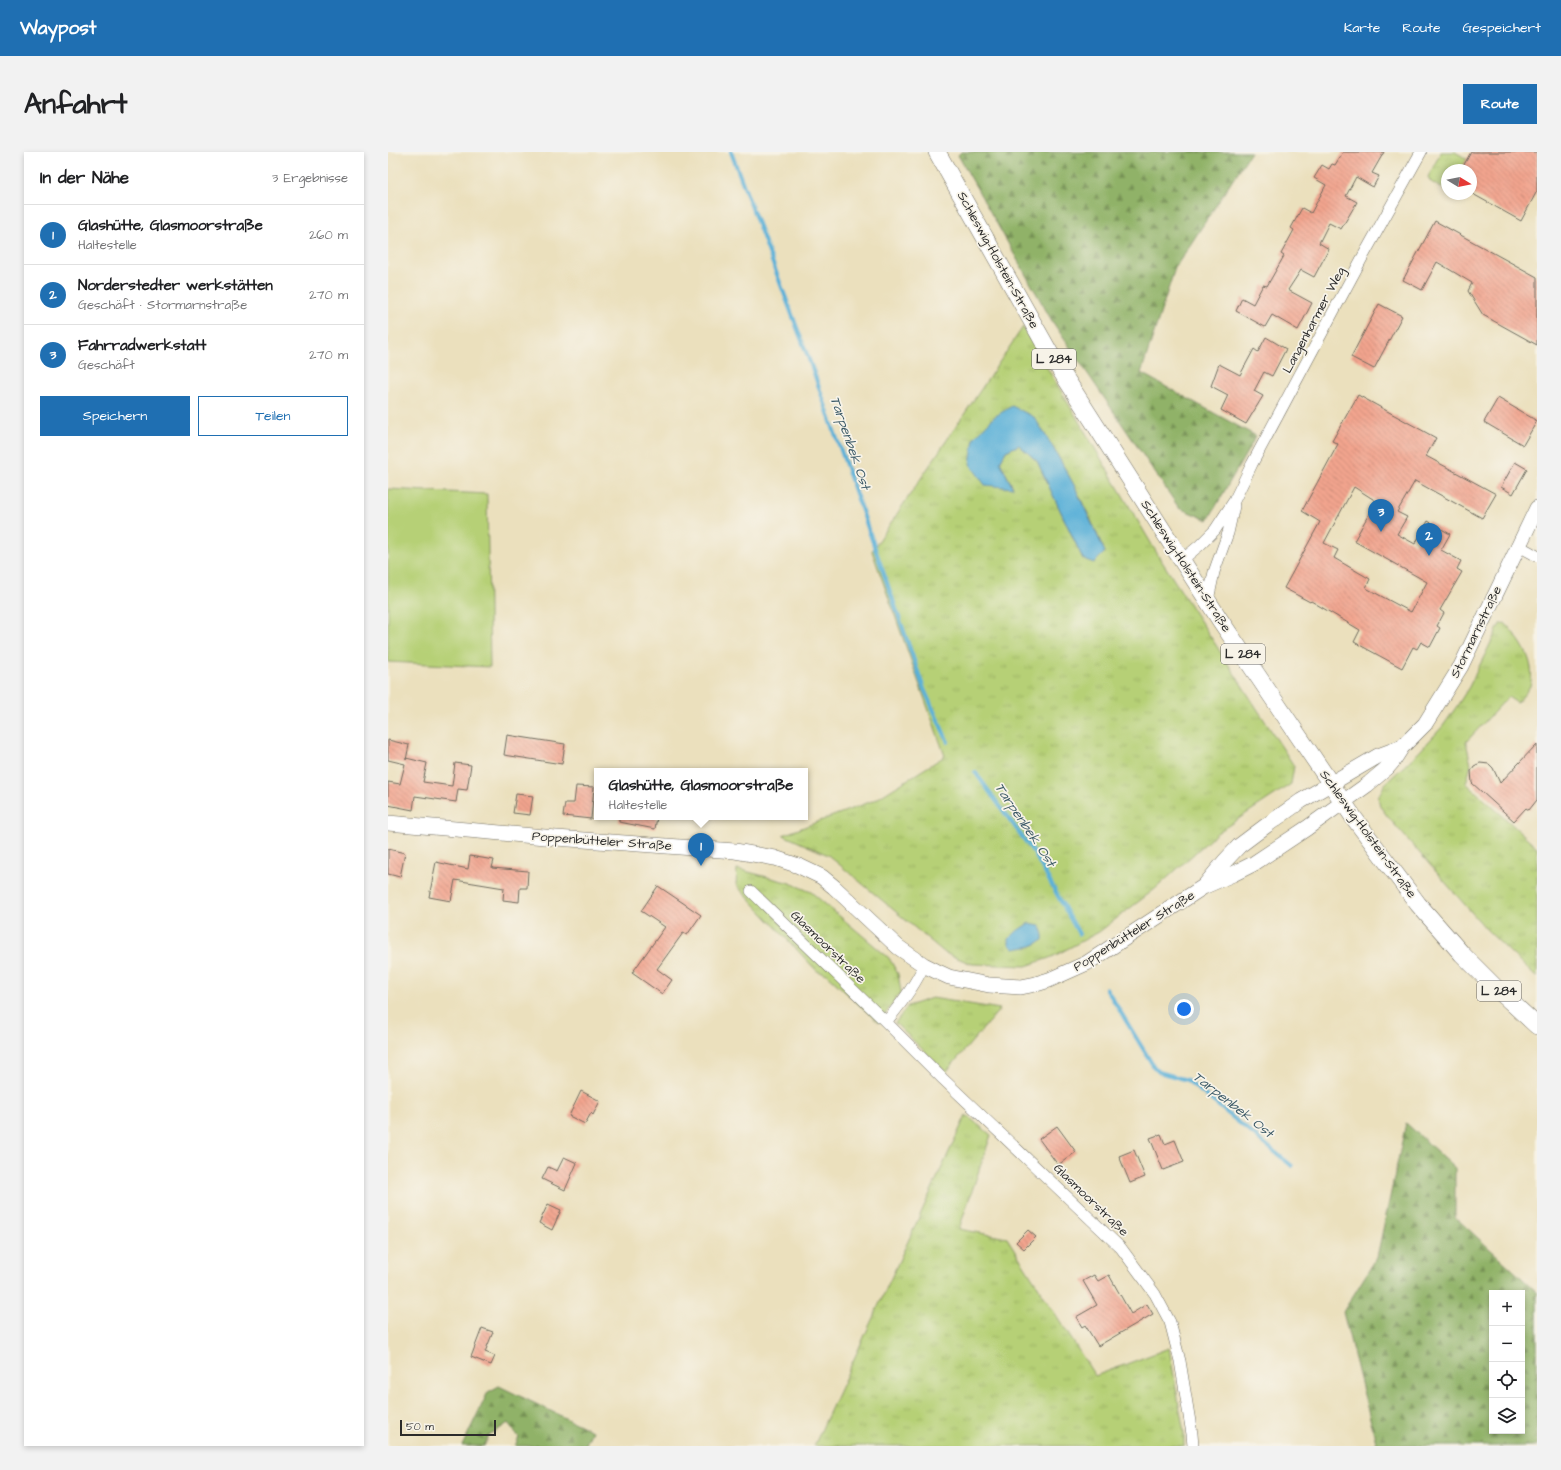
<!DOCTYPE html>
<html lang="de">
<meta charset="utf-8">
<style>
body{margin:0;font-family:"Architects Daughter",sans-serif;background:#f2f2f2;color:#202124}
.controls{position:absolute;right:12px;bottom:12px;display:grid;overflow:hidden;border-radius:0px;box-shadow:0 2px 6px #0003}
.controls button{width:36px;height:36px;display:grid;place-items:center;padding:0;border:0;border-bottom:1px solid #e0e0e0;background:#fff;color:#202124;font:20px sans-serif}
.compass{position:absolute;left:1053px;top:12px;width:36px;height:36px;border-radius:50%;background:#fff;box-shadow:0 2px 6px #0003;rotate:100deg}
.scale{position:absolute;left:12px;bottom:10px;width:96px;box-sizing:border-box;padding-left:4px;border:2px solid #2b2b2b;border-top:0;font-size:11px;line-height:14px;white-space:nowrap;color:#2b2b2b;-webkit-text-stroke:3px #f7f3e8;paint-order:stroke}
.you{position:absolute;left:796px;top:857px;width:14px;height:14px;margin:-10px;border:3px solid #fff;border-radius:50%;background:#1a73e8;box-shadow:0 0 0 6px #1a73e833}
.badge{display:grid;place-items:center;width:26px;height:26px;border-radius:50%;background:#1f6fb2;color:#fff;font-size:13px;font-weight:700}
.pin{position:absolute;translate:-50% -33px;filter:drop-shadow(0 1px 2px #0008)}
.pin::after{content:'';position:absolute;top:21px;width:14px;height:12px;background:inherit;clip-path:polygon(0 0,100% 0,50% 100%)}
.popup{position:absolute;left:206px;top:616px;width:214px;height:52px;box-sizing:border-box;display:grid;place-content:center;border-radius:0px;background:#fff;filter:drop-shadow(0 1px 3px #0005);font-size:13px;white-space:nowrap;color:#757577}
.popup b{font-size:15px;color:#202124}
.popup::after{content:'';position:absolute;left:50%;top:100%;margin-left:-8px;border:8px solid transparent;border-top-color:#fff}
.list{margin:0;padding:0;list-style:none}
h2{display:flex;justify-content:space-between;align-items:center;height:52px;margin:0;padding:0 16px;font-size:17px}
h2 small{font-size:13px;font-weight:400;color:#757577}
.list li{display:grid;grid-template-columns:26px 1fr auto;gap:12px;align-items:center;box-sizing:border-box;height:60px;padding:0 16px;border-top:1px solid #e0e0e0}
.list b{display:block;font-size:15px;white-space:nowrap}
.list p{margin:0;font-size:13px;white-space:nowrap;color:#757577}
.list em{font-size:13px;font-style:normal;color:#757577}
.actions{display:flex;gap:8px;padding:12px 16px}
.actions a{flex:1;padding:9px 0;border:1px solid #1f6fb2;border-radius:0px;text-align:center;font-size:14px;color:#1f6fb2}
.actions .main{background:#1f6fb2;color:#fff}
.icon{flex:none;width:22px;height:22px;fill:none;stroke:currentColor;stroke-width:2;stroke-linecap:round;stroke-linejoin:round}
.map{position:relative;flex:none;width:1149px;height:1294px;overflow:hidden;border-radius:0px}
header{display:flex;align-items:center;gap:24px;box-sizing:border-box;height:56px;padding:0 20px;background:#1f6fb2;color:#fff}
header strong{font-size:19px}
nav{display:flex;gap:22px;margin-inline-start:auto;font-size:14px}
.intro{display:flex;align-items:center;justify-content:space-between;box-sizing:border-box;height:96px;padding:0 24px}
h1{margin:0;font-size:28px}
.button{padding:10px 18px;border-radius:0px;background:#1f6fb2;color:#fff;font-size:14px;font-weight:700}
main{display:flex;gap:24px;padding:0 24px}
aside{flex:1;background:#fff;border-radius:0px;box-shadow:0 2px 6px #0003}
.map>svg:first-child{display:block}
.grass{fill:url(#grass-tufts);stroke:#707e50;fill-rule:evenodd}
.forest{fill:url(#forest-firs);stroke:#5e6e49;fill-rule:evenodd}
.garden{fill:#b6d076;stroke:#707e50}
.water{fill:#5cb1d8;stroke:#446e82}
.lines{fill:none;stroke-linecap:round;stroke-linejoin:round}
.stream{stroke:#5cb1d8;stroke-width:4}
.building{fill:url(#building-back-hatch);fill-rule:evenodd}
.street-casing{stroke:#6e6a5e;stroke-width:12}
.secondary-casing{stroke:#6e6a5e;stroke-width:16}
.primary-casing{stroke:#6e6a5e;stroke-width:18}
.street{stroke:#fff;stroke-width:11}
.secondary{stroke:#fff;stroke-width:15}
.primary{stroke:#fff;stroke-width:17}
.labels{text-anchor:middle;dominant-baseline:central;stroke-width:3.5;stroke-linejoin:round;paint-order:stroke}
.shield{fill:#f7f3e8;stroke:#686764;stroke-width:1}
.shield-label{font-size:12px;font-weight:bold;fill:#2b2b2b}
.street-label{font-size:13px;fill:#2b2b2b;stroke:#f7f3e8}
.water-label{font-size:14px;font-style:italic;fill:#3c5a68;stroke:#f7f3e8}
</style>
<header>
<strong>Waypost</strong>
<nav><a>Karte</a><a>Route</a><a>Gespeichert</a></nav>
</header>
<div class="intro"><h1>Anfahrt</h1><a class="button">Route</a></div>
<main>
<aside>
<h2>In der Nähe<small>3 Ergebnisse</small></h2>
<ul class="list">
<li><span class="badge">1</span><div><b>Glashütte, Glasmoorstraße</b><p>Haltestelle</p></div><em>260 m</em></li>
<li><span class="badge">2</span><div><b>Norderstedter werkstätten</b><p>Geschäft · Stormarnstraße</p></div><em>270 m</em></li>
<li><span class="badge">3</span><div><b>Fahrradwerkstatt</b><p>Geschäft</p></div><em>270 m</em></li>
</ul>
<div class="actions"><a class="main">Speichern</a><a>Teilen</a></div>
</aside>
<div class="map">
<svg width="1149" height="1294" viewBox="0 0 1149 1294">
<defs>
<pattern id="grass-tufts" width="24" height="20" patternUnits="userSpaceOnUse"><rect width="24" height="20" fill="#b6d076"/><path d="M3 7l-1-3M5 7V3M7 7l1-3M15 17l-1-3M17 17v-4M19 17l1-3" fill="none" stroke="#9db366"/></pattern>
<pattern id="forest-firs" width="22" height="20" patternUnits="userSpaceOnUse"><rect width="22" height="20" fill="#90b267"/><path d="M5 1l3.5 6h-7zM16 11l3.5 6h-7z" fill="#769155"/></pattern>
<pattern id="building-back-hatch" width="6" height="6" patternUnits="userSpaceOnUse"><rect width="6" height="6" fill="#f2a48e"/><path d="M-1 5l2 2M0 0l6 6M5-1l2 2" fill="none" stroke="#c48674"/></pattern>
</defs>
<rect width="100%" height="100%" fill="#f7f3e8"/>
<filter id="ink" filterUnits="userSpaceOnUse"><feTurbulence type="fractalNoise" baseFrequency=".025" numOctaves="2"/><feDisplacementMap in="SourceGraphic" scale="8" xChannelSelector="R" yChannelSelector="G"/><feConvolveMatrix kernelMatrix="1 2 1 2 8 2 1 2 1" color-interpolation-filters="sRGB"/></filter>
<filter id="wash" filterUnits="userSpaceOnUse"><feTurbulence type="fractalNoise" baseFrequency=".012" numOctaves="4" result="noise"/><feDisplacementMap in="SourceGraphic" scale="16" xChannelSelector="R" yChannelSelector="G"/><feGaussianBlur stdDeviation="0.9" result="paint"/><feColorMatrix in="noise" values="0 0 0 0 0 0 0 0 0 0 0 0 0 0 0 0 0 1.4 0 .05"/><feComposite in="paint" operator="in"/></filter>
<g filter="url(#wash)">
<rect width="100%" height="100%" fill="#ebe0bd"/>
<path class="grass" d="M 1053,0 L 1067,0 L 1079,7 L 1073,18 L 1059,18 L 1059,39 L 1043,30 L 1040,25 Z
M 635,175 L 773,408 L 906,614 L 903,632 L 829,681 L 767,737 L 711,780 L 664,805 L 638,814 L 584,812 L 557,801 L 440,703 L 395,683 L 487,648 L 557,604 L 484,399 ZM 646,265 C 674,308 698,353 717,401 L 695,407 L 649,309 L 631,293 L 618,299 L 612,310 L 625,335 L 586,286 Z
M 1117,471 C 1131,487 1149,509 1142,534 C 1139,540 1133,546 1129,551 L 1120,545 L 1078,590 L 1083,613 L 1078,631 L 1149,695 L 1149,826 L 1099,778 L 1000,665 L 992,654 L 990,645 L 997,632 L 1032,599 L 1055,574 L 1069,554 L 1081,535 L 1112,472 Z
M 349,717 L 402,731 L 423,740 L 501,806 L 510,822 L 513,840 L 491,871 L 438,822 L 429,819 L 348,733 Z
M 544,846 L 612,857 L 558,920 L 507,871 L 520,854 Z
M 578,963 L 603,983 L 571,1077 L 619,1086 L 707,1224 L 781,1196 L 796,1281 L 796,1294 L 426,1294 Z"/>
<path class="forest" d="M 573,0 L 863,0 L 787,116 L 753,221 L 868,284 L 820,368 L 791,356 L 664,169 L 570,3 Z
M 1018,971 L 1067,1016 L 1067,1065 L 1149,1140 L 1149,1294 L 989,1294 L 955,1160 L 989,1105 ZM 1104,1141 L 1134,1141 L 1134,1279 L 1104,1279 Z
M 111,1234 L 204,1279 L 197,1294 L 127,1294 L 131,1285 L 120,1271 L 101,1284 L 96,1294 L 74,1294 L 100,1240 Z"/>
<path class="garden" d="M 0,337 L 99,342 L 102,515 L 0,510 Z"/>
<path class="water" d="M 624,254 L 646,265 L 663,292 L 686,333 L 717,400 L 706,411 L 695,407 L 649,309 L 631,293 L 618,299 L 612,310 L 625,336 L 597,333 L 582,312 L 586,286 L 606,265 Z
M 641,771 L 652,773 L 655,783 L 655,788 L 644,794 L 626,797 L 621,792 L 621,787 L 629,779 Z"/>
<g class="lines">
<path class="stream" d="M 343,0 L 426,221 L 536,537 L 560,590
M 587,620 L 646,701 L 691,782
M 718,836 L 766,915 L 771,920 L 799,928 L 904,1014"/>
</g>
<g id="blocks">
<path class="building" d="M 955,0 L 996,0 L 984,21 L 991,24 L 985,35 L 968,25 L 958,44 L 969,50 L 953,77 L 941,71 L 931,91 L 941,97 L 926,125 L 913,118 L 900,138 L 924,151 L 910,178 L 884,163 L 877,175 L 848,159 L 854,146 L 865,152 L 875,133 L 879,134 L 896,104 L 893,102 L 906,78 L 903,76 L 914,56 L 923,61 L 938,33 L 926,26 L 934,13 L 941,17 L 944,12 L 947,13 Z
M 1083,0 L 1149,0 L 1149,39 L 1133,69 L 1083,41 L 1083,18 L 1073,18 Z
M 1047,69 L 1149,125 L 1149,193 L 1095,163 L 1080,139 L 1084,131 L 1049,110 L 1034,138 L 1015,128 Z
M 991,152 L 1014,164 L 986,217 L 963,205 Z
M 878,185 L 898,197 L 884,224 L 876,220 L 866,239 L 875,244 L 858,272 L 833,258 L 840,243 L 823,234 L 831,212 L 852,223 L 866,197 L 870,200 Z
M 970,243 L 1048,286 L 1038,304 L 1108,342 L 1094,366 L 1027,329 L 1009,360 L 1019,365 L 1009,382 L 1027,392 L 1040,369 L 1062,382 L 1053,398 L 1073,409 L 1069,417 L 1074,420 L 1052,458 L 1056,461 L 1049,474 L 1052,476 L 1042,495 L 1033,490 L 1029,497 L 1025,495 L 1014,516 L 966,490 L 972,478 L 923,449 L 922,450 L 896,436 L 932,370 L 914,359 L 950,292 L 944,289 ZM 966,335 L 988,349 L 966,389 L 1039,430 L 1023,460 L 978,436 L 982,427 L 946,406 L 950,398 L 936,391 Z
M 1110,246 L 1149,269 L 1135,293 L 1096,270 Z
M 1127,310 L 1139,317 L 1125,342 L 1113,335 Z
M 119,583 L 177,592 L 174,612 L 116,603 Z
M 0,588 L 21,593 L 18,608 L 18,606 L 39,611 L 35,630 L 64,634 L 67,611 L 83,613 L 79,638 L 70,637 L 68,650 L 27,644 L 25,658 L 0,653 L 0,630 L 12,632 L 17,612 L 0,608 Z
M 1149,592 L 1149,648 L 1141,658 L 1138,656 L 1126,669 L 1084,631 L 1083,619 L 1086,614 L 1092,611 L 1101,612 L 1105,616 L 1112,631 Z
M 188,634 L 206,635 L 203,667 L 175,664 L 177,651 L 186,651 Z
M 128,642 L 145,644 L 142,663 L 125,661 Z
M 231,665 L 269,665 L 267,677 L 231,670 Z
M 0,697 L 17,701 L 12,725 L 0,722 Z
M 82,704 L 106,708 L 104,716 L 140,719 L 139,736 L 132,736 L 131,750 L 115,748 L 116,736 L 67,728 L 63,749 L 41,745 L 48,710 L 80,717 Z
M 270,734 L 313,763 L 299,783 L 295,781 L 269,817 L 284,828 L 274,842 L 244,821 L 277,775 L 253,759 Z
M 193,939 L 212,949 L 205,963 L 203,961 L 197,972 L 181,964 Z
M 669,974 L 688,1000 L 670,1013 L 651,987 Z
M 773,982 L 777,992 L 787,988 L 796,1010 L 775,1018 L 762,986 Z
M 746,998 L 757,1025 L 742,1031 L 731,1004 Z
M 176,1005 L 189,1011 L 177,1038 L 154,1027 L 160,1015 L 169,1019 Z
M 160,1052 L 173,1058 L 164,1078 L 151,1071 Z
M 640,1078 L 648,1085 L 636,1097 L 628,1090 Z
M 706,1123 L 710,1129 L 721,1123 L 743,1162 L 759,1152 L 765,1162 L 710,1194 L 697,1173 L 694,1175 L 688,1165 L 709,1153 L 695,1129 Z
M 94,1176 L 105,1180 L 97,1200 L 107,1204 L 103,1213 L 83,1205 Z"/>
</g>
</g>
<g filter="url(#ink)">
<use href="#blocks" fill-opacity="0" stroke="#6e6a5e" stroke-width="1"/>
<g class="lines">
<g class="street-casing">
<path id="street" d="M 1131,394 L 1149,404
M 794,408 L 812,393 L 827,378 L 846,349 L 864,312 L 973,108 L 1033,0
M 820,448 L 826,420 L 840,381 L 846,354
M 363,739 L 498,870
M 536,813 C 527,834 513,852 498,870 L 555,927 L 733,1096 L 767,1142 L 782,1170 L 792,1209 L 804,1282 L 805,1294"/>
</g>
<g class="secondary-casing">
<path id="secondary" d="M 0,671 L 168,686 L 347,699 L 387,706 L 411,714 L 434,725 L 446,735 L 510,795 L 536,813 L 548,819 L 561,825 L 601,833 L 633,835 L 648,832 L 661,828 L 699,811 L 815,735 L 845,722 L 865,712 L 919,676 L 979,633 L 999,616 L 1005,609 L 1014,595 L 1037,572 L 1073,514 L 1149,356
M 817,733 L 836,710 L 851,694 L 879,673 L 913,649 L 990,604 L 1014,595"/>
</g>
<g class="primary-casing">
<path id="primary" d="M 549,0 L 664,205 L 832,468 L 966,666 L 1030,752 L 1074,802 L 1109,837 L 1149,874"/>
</g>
<use href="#street" class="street"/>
<use href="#secondary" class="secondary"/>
<use href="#primary" class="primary"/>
</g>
</g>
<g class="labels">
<g class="shield">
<rect x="644" y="197" width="44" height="20" rx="3"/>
<rect x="833" y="492" width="44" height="20" rx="3"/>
<rect x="1089" y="829" width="44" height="20" rx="3"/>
</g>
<g class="shield-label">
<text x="666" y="207">L 284</text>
<text x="855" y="502">L 284</text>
<text x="1111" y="839">L 284</text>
</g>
<g class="street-label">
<text transform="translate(610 108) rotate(61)">Schleswig-Holstein-Straße</text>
<text transform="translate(926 168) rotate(-62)">Langenharmer Weg</text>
<text transform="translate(798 414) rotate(57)">Schleswig-Holstein-Straße</text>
<text transform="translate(1088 480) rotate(-64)">Stormarnstraße</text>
<text transform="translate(980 682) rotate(54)">Schleswig-Holstein-Straße</text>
<text transform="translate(214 689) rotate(4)">Poppenbütteler Straße</text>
<text transform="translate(746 779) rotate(-32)">Poppenbütteler Straße</text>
<text transform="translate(440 795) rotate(44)">Glasmoorstraße</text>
<text transform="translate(703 1048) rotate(44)">Glasmoorstraße</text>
</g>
<g class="water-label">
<text transform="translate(462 291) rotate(71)">Tarpenbek Ost</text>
<text transform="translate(637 673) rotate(56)">Tarpenbek Ost</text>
<text transform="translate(845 953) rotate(38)">Tarpenbek Ost</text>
</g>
</g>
</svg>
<div class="controls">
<button>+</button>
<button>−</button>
<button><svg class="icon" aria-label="locate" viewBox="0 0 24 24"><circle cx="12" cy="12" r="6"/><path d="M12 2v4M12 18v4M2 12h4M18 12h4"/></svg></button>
<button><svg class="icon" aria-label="layers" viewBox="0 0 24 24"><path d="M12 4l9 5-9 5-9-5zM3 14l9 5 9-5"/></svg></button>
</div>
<svg class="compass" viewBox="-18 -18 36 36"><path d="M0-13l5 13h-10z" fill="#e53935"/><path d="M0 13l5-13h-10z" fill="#757577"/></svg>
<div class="scale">50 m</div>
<div class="you"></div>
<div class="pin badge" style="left:313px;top:714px">1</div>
<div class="popup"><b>Glashütte, Glasmoorstraße</b>Haltestelle</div>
<div class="pin badge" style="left:1041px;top:404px">2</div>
<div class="pin badge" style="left:993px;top:380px">3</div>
</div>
</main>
